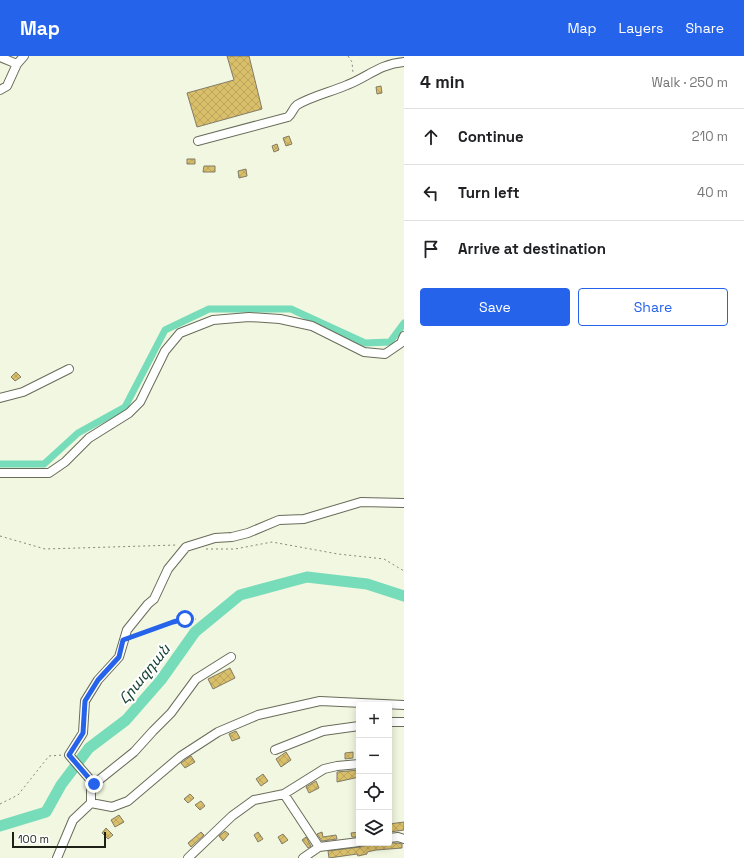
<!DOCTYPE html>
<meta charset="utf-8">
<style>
body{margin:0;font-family:"Space Grotesk","Noto Sans Armenian",sans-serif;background:#f6f6f6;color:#202124}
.controls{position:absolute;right:12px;bottom:12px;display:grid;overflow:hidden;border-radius:4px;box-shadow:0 2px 10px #0003}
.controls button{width:36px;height:36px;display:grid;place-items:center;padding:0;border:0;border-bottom:1px solid #e0e0e0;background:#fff;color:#202124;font:20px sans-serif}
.scale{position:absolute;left:12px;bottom:10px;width:94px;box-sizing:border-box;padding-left:4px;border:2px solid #1e2018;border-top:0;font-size:11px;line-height:14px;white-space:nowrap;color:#1e2018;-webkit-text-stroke:3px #fff;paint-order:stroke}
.stop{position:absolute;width:12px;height:12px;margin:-9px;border:3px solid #2563eb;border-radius:50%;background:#fff}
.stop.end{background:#2563eb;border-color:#fff;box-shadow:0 1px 4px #0008}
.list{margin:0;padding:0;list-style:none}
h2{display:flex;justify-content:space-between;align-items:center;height:52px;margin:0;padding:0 16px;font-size:17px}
h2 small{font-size:13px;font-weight:400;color:#757577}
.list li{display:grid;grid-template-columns:26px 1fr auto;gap:12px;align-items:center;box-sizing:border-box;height:56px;padding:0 16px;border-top:1px solid #e0e0e0}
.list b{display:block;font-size:15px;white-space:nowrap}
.list em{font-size:13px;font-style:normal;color:#757577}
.actions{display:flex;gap:8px;padding:12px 16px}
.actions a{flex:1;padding:9px 0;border:1px solid #2563eb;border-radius:4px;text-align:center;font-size:14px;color:#2563eb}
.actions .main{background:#2563eb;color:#fff}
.icon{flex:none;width:22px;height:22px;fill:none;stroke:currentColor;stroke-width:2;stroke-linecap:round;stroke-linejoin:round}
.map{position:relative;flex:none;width:404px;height:802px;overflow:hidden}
header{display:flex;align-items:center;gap:24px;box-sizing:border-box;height:56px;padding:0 20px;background:#2563eb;color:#fff}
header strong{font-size:19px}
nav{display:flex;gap:22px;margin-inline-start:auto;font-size:14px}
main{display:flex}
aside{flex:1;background:#fff}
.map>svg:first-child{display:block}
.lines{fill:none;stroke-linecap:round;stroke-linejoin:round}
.canal{stroke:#76dcb9;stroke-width:7}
.river{stroke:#76dcb9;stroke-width:11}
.building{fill:url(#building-cross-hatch);stroke:#837c68}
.minor-casing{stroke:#686c59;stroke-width:10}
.path{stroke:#858979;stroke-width:1;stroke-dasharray:2 3;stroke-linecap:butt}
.minor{stroke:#fff;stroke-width:8}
.route{stroke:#2563eb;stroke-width:5}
.labels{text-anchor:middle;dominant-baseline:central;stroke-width:4;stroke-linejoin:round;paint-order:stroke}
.water-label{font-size:15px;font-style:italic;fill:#184536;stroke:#fff}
</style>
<header>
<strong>Map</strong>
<nav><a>Map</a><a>Layers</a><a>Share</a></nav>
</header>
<main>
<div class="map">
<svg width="404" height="802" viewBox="0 0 404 802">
<defs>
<pattern id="building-cross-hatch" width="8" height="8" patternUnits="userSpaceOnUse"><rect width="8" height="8" fill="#dabf6a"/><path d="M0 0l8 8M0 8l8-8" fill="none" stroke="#bba45b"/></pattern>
</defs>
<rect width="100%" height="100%" fill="#f1f7e0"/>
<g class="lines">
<path class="canal" d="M 0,408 L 44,408 L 78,377 L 125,351 L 165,274 L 209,253 L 291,253 L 365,287 L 390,286 L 404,267"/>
<path class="river" d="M 0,770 L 46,756 L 61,729 L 89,692 L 126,664 L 161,624 L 195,576 L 240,539 L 307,521 L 367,528 L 404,540"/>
</g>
<path class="building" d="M 227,0 L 249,0 L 262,53 L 197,71 L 187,37 L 234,24 Z
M 381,30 L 382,37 L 377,38 L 376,31 Z
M 289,80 L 292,88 L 286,90 L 283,82 Z
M 277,88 L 279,94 L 274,96 L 272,90 Z
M 187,103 L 195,103 L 195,108 L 187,108 Z
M 204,110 L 215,110 L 215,116 L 203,116 Z
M 246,113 L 247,120 L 239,122 L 238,115 Z
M 16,316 L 21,321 L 15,325 L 11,321 Z
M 230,612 L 235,622 L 213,633 L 208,623 Z
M 236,675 L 240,682 L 232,685 L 229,678 Z
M 286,696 L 291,704 L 281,711 L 276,703 Z
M 353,696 L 353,702 L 345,703 L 345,697 Z
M 191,700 L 195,706 L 185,712 L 181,707 Z
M 359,714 L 359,721 L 337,726 L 337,716 Z
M 263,718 L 268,725 L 261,730 L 256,723 Z
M 316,725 L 319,732 L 309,737 L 306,731 Z
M 190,738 L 194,742 L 188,747 L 184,743 Z
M 201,745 L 205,750 L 200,754 L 195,749 Z
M 119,759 L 124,766 L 115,771 L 111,764 Z
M 404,766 L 404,774 L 390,776 L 389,768 Z
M 106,772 L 113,779 L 108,783 L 102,777 Z
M 225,775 L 229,778 L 223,785 L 219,780 Z
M 201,776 L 204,779 L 191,791 L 188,787 Z
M 258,776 L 263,783 L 258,786 L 254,779 Z
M 322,776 L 323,781 L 336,779 L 337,783 L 322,785 L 317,778 Z
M 359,776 L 359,781 L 352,781 L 351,777 Z
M 283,778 L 288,784 L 282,788 L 278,781 Z
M 306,781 L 311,790 L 308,792 L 302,784 Z
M 376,787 L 397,787 L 402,788 L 402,792 L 376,794 L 367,796 L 367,798 L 358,800 L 357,798 L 329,802 L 328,795 L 360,791 Z"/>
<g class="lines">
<g class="minor-casing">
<path id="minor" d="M 0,1 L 17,8 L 24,0
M 0,34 L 7,30 L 17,8
M 198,85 L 288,61 C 292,58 293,52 297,49 C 312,40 331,36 347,29 C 368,21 379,8 404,6
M 0,342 L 23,336 L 69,313
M 0,417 L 49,417 L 65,406 L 89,382 L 129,357 L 140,346 L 165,295 L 180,277 L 213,264 L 249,261 L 280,263 L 312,270 L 364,296 L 385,298 L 401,287 L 404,280
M 231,601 L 196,623 L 171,657 L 153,675 L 134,696 L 94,728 L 91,735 L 91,747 L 112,751 L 128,745 L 181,700 L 218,676 L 258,659 L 320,645 L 404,649
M 389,666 L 404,666
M 275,694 L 323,675 L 359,670
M 94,728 L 69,699 L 83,677 L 85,645 L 98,624 L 119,601 L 127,574 L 148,548 L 154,543 L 168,513 L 186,491 L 215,482 L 232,481 L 248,477 L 279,464 L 304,463 L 361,446 L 404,447
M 284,738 L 319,791
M 389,782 L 398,781 L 404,783
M 57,802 L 73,764 L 91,747
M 188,802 L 232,760 L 254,744 L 284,738 L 324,713 L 337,710 L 359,708
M 303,802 L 319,791 L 359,786"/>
</g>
<path class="path" d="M 348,0 L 352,6 L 353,17
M 0,480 L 45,493 L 177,489
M 206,493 L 235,493 L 272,486 L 338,498 L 384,503 L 404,515
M 133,580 L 173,565 L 196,563
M 0,748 L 18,739 L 49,700 L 63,699"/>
<use href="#minor" class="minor"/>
</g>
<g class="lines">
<path class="route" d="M 94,728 L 69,699 L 83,677 L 85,645 L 98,624 L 119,601 L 123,584 L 173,566 L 185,563"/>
</g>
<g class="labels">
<g class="water-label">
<text transform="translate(144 618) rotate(-51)">Հրազդան</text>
</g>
</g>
</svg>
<div class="controls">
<button>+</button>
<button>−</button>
<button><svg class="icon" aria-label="locate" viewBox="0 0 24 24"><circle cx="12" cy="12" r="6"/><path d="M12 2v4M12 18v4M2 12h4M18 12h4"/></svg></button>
<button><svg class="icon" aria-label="layers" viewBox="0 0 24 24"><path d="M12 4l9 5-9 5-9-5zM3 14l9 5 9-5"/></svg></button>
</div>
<div class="scale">100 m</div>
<div class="stop" style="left:185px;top:563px"></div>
<div class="stop end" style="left:94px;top:728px"></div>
</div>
<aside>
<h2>4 min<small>Walk · 250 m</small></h2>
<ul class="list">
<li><svg class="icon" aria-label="ahead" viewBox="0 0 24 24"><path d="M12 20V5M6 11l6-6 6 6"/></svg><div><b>Continue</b></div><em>210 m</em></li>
<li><svg class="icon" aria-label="left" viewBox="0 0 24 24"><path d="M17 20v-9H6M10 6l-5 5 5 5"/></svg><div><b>Turn left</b></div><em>40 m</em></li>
<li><svg class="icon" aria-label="arrive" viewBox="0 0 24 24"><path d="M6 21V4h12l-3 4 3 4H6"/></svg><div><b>Arrive at destination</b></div></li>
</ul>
<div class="actions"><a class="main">Save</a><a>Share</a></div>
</aside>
</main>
